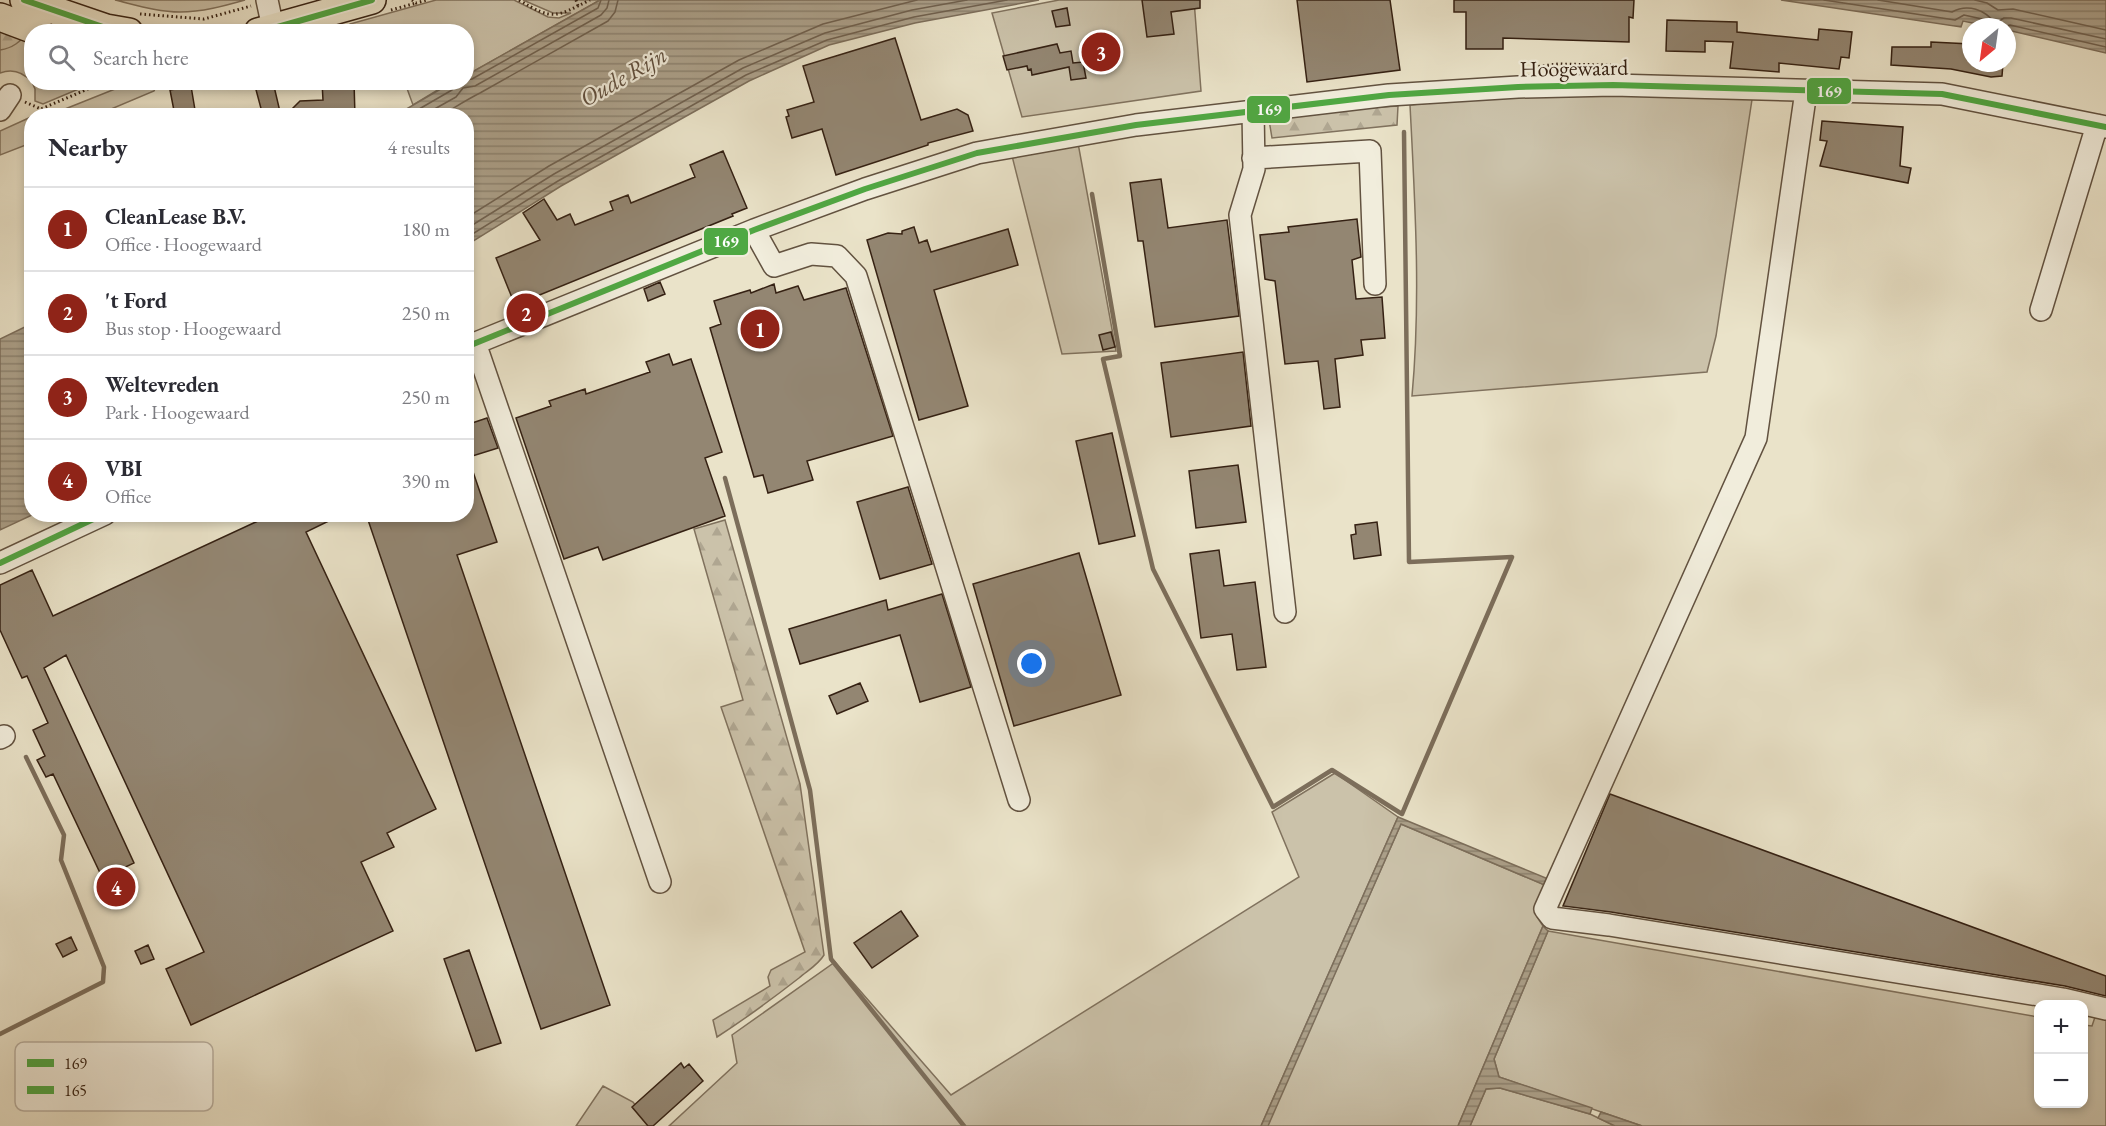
<!DOCTYPE html>
<meta charset="utf-8">
<style>
body{margin:0;font-family:"EB Garamond",serif;background:#f2f2f3;color:#2b2b33}
.controls{position:absolute;right:18px;bottom:18px;display:grid;overflow:hidden;border-radius:12px;box-shadow:0 3px 9px #0003}
.controls button{width:54px;height:54px;display:grid;place-items:center;padding:0;border:0;border-bottom:2px solid #e1e1e2;background:#fff;color:#2b2b33;font:30px sans-serif}
.compass{position:absolute;left:1962px;top:18px;width:54px;height:54px;border-radius:50%;background:#fff;box-shadow:0 3px 9px #0003;rotate:209deg}
.you{position:absolute;left:1032px;top:664px;width:21px;height:21px;margin:-15px;border:4px solid #fff;border-radius:50%;background:#1a73e8;box-shadow:0 0 0 9px #1a73e833}
.badge{display:grid;place-items:center;width:39px;height:39px;border-radius:50%;background:#8f2418;color:#fff;font-size:20px;font-weight:700}
.pin{position:absolute;translate:-50% -50%;border:3px solid #fff;box-shadow:0 2px 6px #0006}
.list{margin:0;padding:0;list-style:none}
h2{display:flex;justify-content:space-between;align-items:center;height:78px;margin:0;padding:0 24px;font-size:26px}
h2 small{font-size:20px;font-weight:400;color:#7c7c81}
.list li{display:grid;grid-template-columns:39px 1fr auto;gap:18px;align-items:center;box-sizing:border-box;height:84px;padding:0 24px;border-top:2px solid #e1e1e2}
.list b{display:block;font-size:22px;white-space:nowrap}
.list p{margin:0;font-size:20px;white-space:nowrap;color:#7c7c81}
.list em{font-size:20px;font-style:normal;color:#7c7c81}
.icon{flex:none;width:33px;height:33px;fill:none;stroke:currentColor;stroke-width:2;stroke-linecap:round;stroke-linejoin:round}
.map{position:relative;flex:none;width:2106px;height:1126px;overflow:hidden}
.search{position:absolute;background:#fff;box-shadow:0 3px 9px #0003;left:24px;top:24px;width:450px;height:66px;display:flex;align-items:center;gap:15px;box-sizing:border-box;padding:0 21px;border-radius:24px;color:#7c7c81;font-size:22px}
.panel{position:absolute;background:#fff;box-shadow:0 3px 9px #0003;left:24px;top:108px;width:450px;height:414px;border-radius:24px}
.map>svg:first-child{display:block}
.green{fill:#cbc2aa;stroke:#80725e;stroke-width:1.5}
.forest{fill:url(#forest-firs);stroke:#80725e;stroke-width:1.5}
.water{fill:url(#water-rules);stroke:#7c6e5b;stroke-width:1.5}
.lines{fill:none;stroke-linecap:round;stroke-linejoin:round}
.shore{stroke:#70614f;stroke-width:1.5}
.stream{stroke:#7c6e5b;stroke-width:4.5}
.building{fill:#938672;stroke:#352113;stroke-width:1.5}
.minor-casing{stroke:#625240;stroke-width:24}
.major-casing{stroke:#352113;stroke-width:30}
.path{stroke:#352113;stroke-width:3;stroke-dasharray:1.5 3;stroke-linecap:butt}
.minor{stroke:#f1eddc;stroke-width:21}
.major{stroke:#eae3c9;stroke-width:27}
.bus-1-casing{stroke:#f1eddc;stroke-width:10}
.bus-2-casing{stroke:#f1eddc;stroke-width:10}
.bus-1{stroke:#4fa843;stroke-width:6}
.bus-2{stroke:#4fa843;stroke-width:6}
.labels{text-anchor:middle;dominant-baseline:central;stroke-width:4.5;stroke-linejoin:round;paint-order:stroke}
.street-label{font-size:22px;fill:#352113;stroke:#f1eddc}
.water-label{font-size:24px;font-style:italic;fill:#5f4e3d;stroke:#f1eddc}
.key{fill:#f1eddc;stroke:#b9b0a0;stroke-width:1.5}
.key-label{font-size:16px;fill:#352113}
.line-badge{stroke:#f1eddc;stroke-width:2}
.badge-label{font-size:16px;text-anchor:middle;font-weight:bold;fill:#fff}
</style>
<div class="map">
<svg width="2106" height="1126" viewBox="0 0 2106 1126">
<defs>
<pattern id="forest-firs" width="22" height="20" patternUnits="userSpaceOnUse" patternTransform="scale(1.5)"><rect width="22" height="20" fill="#cbc2aa"/><path d="M5 1l3.5 6h-7zM16 11l3.5 6h-7z" fill="#afa691"/></pattern>
<pattern id="water-rules" width="6" height="5" patternUnits="userSpaceOnUse" patternTransform="scale(1.5)"><rect width="6" height="5" fill="#aca18b"/><path d="M0 2.5h6" fill="none" stroke="#8d8370"/></pattern>
</defs>
<rect width="100%" height="100%" fill="#eae3c9"/>
<filter id="stains"><feTurbulence type="fractalNoise" baseFrequency=".00333" numOctaves="4"/><feColorMatrix values="0 0 0 0 .2 0 0 0 0 .09 0 0 0 0 .02 0 0 0 .5 -.17"/></filter>
<radialGradient id="worn" r=".72"><stop offset=".6" stop-color="#630" stop-opacity="0"/><stop offset="1" stop-color="#630" stop-opacity=".3"/></radialGradient>
<path class="green" d="M 115,0 L 245,0 C 224,6 202,12 180,12 C 158,12 136,5 115,0 Z
M 436,0 L 514,0 L 548,17 L 559,18 L 571,13 L 553,13 L 523,0 L 600,0 L 467,75 L 466,32 L 352,31 L 350,24 Z
M 1059,0 L 1194,0 L 1201,91 L 1022,117 L 992,13 Z
M 0,22 L 31,34 L 32,82 C 23,72 13,68 0,73 Z
M 32,82 L 93,82 L 93,83 L 43,104 L 35,101 L 35,89 Z
M 451,82 L 413,105 L 405,83 Z
M 130,83 L 158,82 L 154,91 L 97,115 L 50,115 Z
M 1753,93 L 1716,336 L 1707,372 L 1412,396 C 1421,299 1415,202 1410,105 L 1484,97 Z
M 31,117 L 31,143 L 0,155 L 0,131 Z
M 1078,143 L 1116,351 L 1062,354 L 1011,152 Z
M 1335,773 L 1398,817 L 1261,1126 L 669,1126 L 737,1063 L 732,1035 L 835,962 L 951,1095 L 1299,877 L 1272,812 Z
M 1401,824 L 1547,886 L 1537,917 L 1543,926 L 1458,1126 L 1267,1126 Z
M 1548,931 L 2038,1017 L 2038,1104 L 2084,1104 L 2084,1025 L 2092,1026 L 2095,1017 L 2106,1018 L 2106,1126 L 1642,1126 L 1499,1077 L 1494,1059 Z
M 603,1086 L 633,1102 L 651,1126 L 576,1126 Z
M 1500,1088 L 1590,1114 L 1615,1126 L 1470,1126 L 1486,1089 Z"/>
<path class="forest" d="M 0,26 L 28,32 C 20,42 13,48 0,50 Z
M 1398,106 L 1397,125 L 1272,138 L 1268,114 Z
M 725,520 L 800,784 L 824,955 C 818,965 807,971 799,978 C 772,999 745,1019 717,1037 L 713,1020 L 770,986 L 768,977 L 771,970 L 805,952 L 721,707 L 743,700 L 694,529 Z"/>
<path class="water" d="M 600,0 L 1039,0 L 915,23 L 829,45 L 749,81 L 561,186 L 467,245 L 466,116 L 396,115 L 451,83 L 466,82 L 467,75 Z
M 1781,0 L 2106,0 L 2106,53 L 2007,30 L 2007,27 L 1992,27 L 1963,21 L 1961,27 Z
M 31,324 L 32,515 L 0,530 L 0,339 Z
M 1398,817 L 1553,881 L 1547,886 L 1401,824 L 1268,1126 L 1261,1126 Z
M 1543,926 L 1548,931 L 1494,1059 L 1499,1077 L 1592,1108 L 1590,1114 L 1500,1088 L 1486,1089 L 1470,1126 L 1458,1126 Z
M 1601,1112 L 1642,1126 L 1615,1126 L 1598,1118 Z"/>
<g class="lines">
<path class="shore" d="M 1824,0 L 1955,20 L 1964,15 L 1982,19 L 1986,27
M 1878,0 L 1952,12 C 1968,3 1985,10 1995,23 L 2004,18 L 2011,18 L 2106,39
M 1975,0 L 1987,3 L 1998,10 L 2013,9 L 2106,30
M 2003,27 L 2010,25 L 2106,47
M 466,80 L 472,79 L 598,8 L 601,0
M 407,116 L 452,90 L 455,82
M 422,116 L 456,97 L 463,88 L 475,86 L 601,15 L 607,8 L 609,0
M 440,116 C 454,108 466,100 480,93 L 608,21 L 615,12 L 618,0
M 466,218 L 549,166 L 739,60 L 823,24 L 917,0
M 466,229 L 554,174 L 743,68 L 825,33 L 912,10 L 967,0
M 466,238 L 558,181 L 746,75 L 827,40 L 914,17 L 1007,0"/>
<path class="stream" d="M 1092,194 L 1120,356 L 1103,359 L 1153,569 L 1273,807 L 1332,770 L 1402,814 L 1512,557 L 1409,562 L 1404,132
M 725,478 L 810,790 L 831,959 L 964,1126
M 0,1034 L 103,982 L 104,967 L 61,860 L 64,835 L 26,757"/>
</g>
<path class="building" d="M 1142,0 L 1200,0 L 1200,8 L 1171,12 L 1174,34 L 1147,37 Z
M 1297,0 L 1390,0 L 1400,70 L 1307,82 Z
M 1454,0 L 1634,0 L 1633,18 L 1629,17 L 1629,42 L 1503,38 L 1503,49 L 1466,49 L 1466,12 L 1454,12 Z
M 1067,8 L 1070,25 L 1056,27 L 1052,11 Z
M 1667,20 L 1737,22 L 1737,32 L 1818,40 L 1819,29 L 1852,32 L 1849,58 L 1841,57 L 1839,69 L 1779,63 L 1779,72 L 1730,68 L 1733,42 L 1705,41 L 1705,52 L 1666,51 Z
M 895,38 L 921,120 L 957,109 L 968,115 L 973,131 L 928,143 L 928,145 L 836,175 L 822,129 L 792,138 L 786,117 L 789,116 L 787,110 L 814,102 L 803,66 Z
M 1931,42 L 1971,44 L 1971,63 L 2003,63 L 2002,76 L 1991,77 L 1951,69 L 1891,65 L 1892,47 L 1931,47 Z
M 1057,44 L 1060,53 L 1071,51 L 1073,63 L 1083,62 L 1086,78 L 1071,80 L 1069,67 L 1032,75 L 1031,69 L 1028,70 L 1027,66 L 1007,70 L 1003,56 Z
M 266,82 L 273,82 L 281,116 L 263,116 L 255,86 Z
M 322,82 L 354,82 L 355,116 L 285,116 L 300,101 L 323,100 Z
M 191,86 L 196,116 L 175,116 L 170,90 Z
M 1822,121 L 1903,127 L 1900,166 L 1911,168 L 1908,183 L 1820,166 L 1827,141 L 1820,140 Z
M 723,151 L 747,208 L 732,214 L 733,216 L 515,305 L 496,258 L 540,240 L 523,213 L 544,199 L 557,220 L 570,214 L 575,225 L 613,210 L 610,202 L 628,195 L 631,203 L 695,177 L 690,165 Z
M 1161,179 L 1168,228 L 1227,220 L 1239,316 L 1155,327 L 1143,241 L 1138,241 L 1130,183 Z
M 1357,219 L 1361,257 L 1352,260 L 1356,299 L 1382,297 L 1385,338 L 1361,340 L 1363,355 L 1335,359 L 1340,407 L 1324,409 L 1318,361 L 1285,364 L 1275,281 L 1265,279 L 1260,235 L 1289,232 L 1288,227 Z
M 914,227 L 919,243 L 927,240 L 931,252 L 1008,229 L 1018,265 L 934,290 L 968,406 L 919,420 L 867,240 L 888,233 L 902,234 L 902,231 Z
M 660,282 L 665,294 L 648,301 L 644,289 Z
M 774,284 L 776,293 L 798,286 L 804,300 L 846,288 L 893,436 L 807,461 L 813,480 L 768,493 L 763,475 L 754,477 L 710,328 L 721,324 L 714,301 L 750,290 L 751,293 Z
M 1111,332 L 1115,347 L 1103,350 L 1099,335 Z
M 1243,352 L 1251,426 L 1171,437 L 1161,363 Z
M 669,354 L 673,365 L 691,359 L 722,452 L 705,458 L 725,516 L 603,560 L 598,547 L 564,559 L 516,418 L 551,406 L 549,401 L 585,389 L 586,394 L 650,372 L 646,362 Z
M 487,418 L 498,448 L 466,458 L 466,425 Z
M 1112,433 L 1135,536 L 1099,544 L 1076,441 Z
M 466,460 L 469,460 L 497,542 L 457,555 L 610,1005 L 541,1029 L 366,514 L 466,514 Z
M 1238,465 L 1246,522 L 1196,528 L 1189,471 Z
M 908,487 L 932,564 L 880,579 L 857,502 Z
M 273,514 L 343,514 L 306,532 L 436,809 L 387,833 L 394,847 L 361,862 L 393,931 L 191,1025 L 166,969 L 204,952 L 66,655 L 44,668 L 134,863 L 115,872 L 124,893 L 112,898 L 53,774 L 46,777 L 37,760 L 45,756 L 33,730 L 48,723 L 27,676 L 22,678 L 0,630 L 0,585 L 32,570 L 53,616 Z
M 1377,522 L 1381,555 L 1354,559 L 1351,535 L 1356,534 L 1355,525 Z
M 1219,550 L 1224,586 L 1255,582 L 1266,667 L 1237,670 L 1232,634 L 1201,638 L 1190,554 Z
M 1079,553 L 1121,695 L 1014,726 L 973,584 Z
M 942,594 L 971,687 L 920,702 L 900,635 L 800,664 L 789,629 L 886,600 L 888,610 Z
M 860,683 L 868,701 L 837,714 L 829,696 Z
M 1610,794 L 2106,976 L 2106,996 L 2065,986 L 1611,912 L 1563,906 Z
M 901,911 L 918,936 L 872,968 L 854,943 Z
M 71,937 L 77,950 L 63,957 L 56,944 Z
M 148,945 L 154,959 L 141,964 L 135,951 Z
M 469,950 L 501,1043 L 476,1051 L 444,959 Z
M 681,1063 L 684,1068 L 689,1064 L 703,1081 L 653,1126 L 648,1126 L 632,1107 Z"/>
<g class="lines">
<g class="minor-casing">
<path id="minor" d="M 267,0 L 273,28
M 1806,91 L 1756,438 L 1545,909 L 1552,918 L 1609,925 L 2063,999 L 2106,1009
M 0,110 L 10,95
M 1253,110 L 1254,169 L 1240,215 L 1285,612
M 1253,158 L 1370,151 L 1375,284
M 754,230 L 774,266 L 811,254 L 837,256 L 856,276 L 1019,800
M 2041,310 L 2097,125
M 475,343 L 660,882
M 466,347 L 754,230 L 865,189 L 977,153 L 1136,125 L 1389,95 L 1518,87 L 1613,85 L 1942,94 L 2106,127
M 0,563 L 105,514
M 0,738 L 4,736"/>
</g>
<g class="major-casing">
<path id="major" d="M 24,0 L 106,28 L 129,32
M 0,17 L 40,32
M 258,32 L 372,0"/>
</g>
<path class="path" d="M 412,0 L 416,3 L 427,0
M 519,0 C 553,21 556,17 590,0
M 576,0 L 578,6
M 391,10 L 416,3
M 140,14 L 204,19 L 251,6
M 1534,67 L 1558,64 L 1611,65
M 25,102 L 41,109 L 104,82"/>
<use href="#minor" class="minor"/>
<use href="#major" class="major"/>
<g class="bus-1-casing">
<path id="bus-1" d="M 466,347 L 754,230 L 865,189 L 977,153 L 1136,125 L 1389,95 L 1518,87 L 1613,85 L 1942,94 L 2106,127
M 0,563 L 104,514"/>
</g>
<g class="bus-2-casing">
<path id="bus-2" d="M 24,0 L 106,28 L 126,32
M 260,32 L 372,0"/>
</g>
<use href="#bus-1" class="bus-1"/>
<use href="#bus-2" class="bus-2"/>
</g>
<g class="labels">
<g class="street-label">
<text transform="translate(1574 68) rotate(-1)">Hoogewaard</text>
</g>
<g class="water-label">
<text transform="translate(623 76) rotate(-30)">Oude Rijn</text>
</g>
</g>
<rect x="15" y="1042" width="198" height="69" rx="9" class="key"/>
<rect x="27" y="1059" width="27" height="8" fill="#4fa843"/>
<rect x="27" y="1086" width="27" height="8" fill="#4fa843"/>
<g class="key-label">
<text x="64" y="1069">169</text>
<text x="64" y="1096">165</text>
</g>
<g class="line-badge">
<rect x="1806" y="77" width="46" height="28" rx="6" fill="#4fa843"/>
<rect x="1246" y="95" width="45" height="29" rx="6" fill="#4fa843"/>
<rect x="703" y="227" width="46" height="29" rx="6" fill="#4fa843"/>
</g>
<g class="badge-label">
<text x="1829" y="97">169</text>
<text x="1269" y="115">169</text>
<text x="726" y="247">169</text>
</g>
<rect width="100%" height="100%" filter="url(#stains)"/>
<rect width="100%" height="100%" fill="url(#worn)"/>
</svg>
<div class="controls">
<button>+</button>
<button>−</button>
</div>
<svg class="compass" viewBox="-18 -18 36 36"><path d="M0-13l5 13h-10z" fill="#e53935"/><path d="M0 13l5-13h-10z" fill="#7c7c81"/></svg>
<div class="you"></div>
<div class="pin badge" style="left:760px;top:329px">1</div>
<div class="pin badge" style="left:526px;top:313px">2</div>
<div class="pin badge" style="left:1101px;top:52px">3</div>
<div class="pin badge" style="left:116px;top:887px">4</div>
<div class="search"><svg class="icon" aria-label="search" viewBox="0 0 24 24"><circle cx="10" cy="10" r="6"/><path d="M15 15l6 6"/></svg>Search here</div>
<section class="panel">
<h2>Nearby<small>4 results</small></h2>
<ul class="list">
<li><span class="badge">1</span><div><b>CleanLease B.V.</b><p>Office · Hoogewaard</p></div><em>180 m</em></li>
<li><span class="badge">2</span><div><b>'t Ford</b><p>Bus stop · Hoogewaard</p></div><em>250 m</em></li>
<li><span class="badge">3</span><div><b>Weltevreden</b><p>Park · Hoogewaard</p></div><em>250 m</em></li>
<li><span class="badge">4</span><div><b>VBI</b><p>Office</p></div><em>390 m</em></li>
</ul>
</section>
</div>
